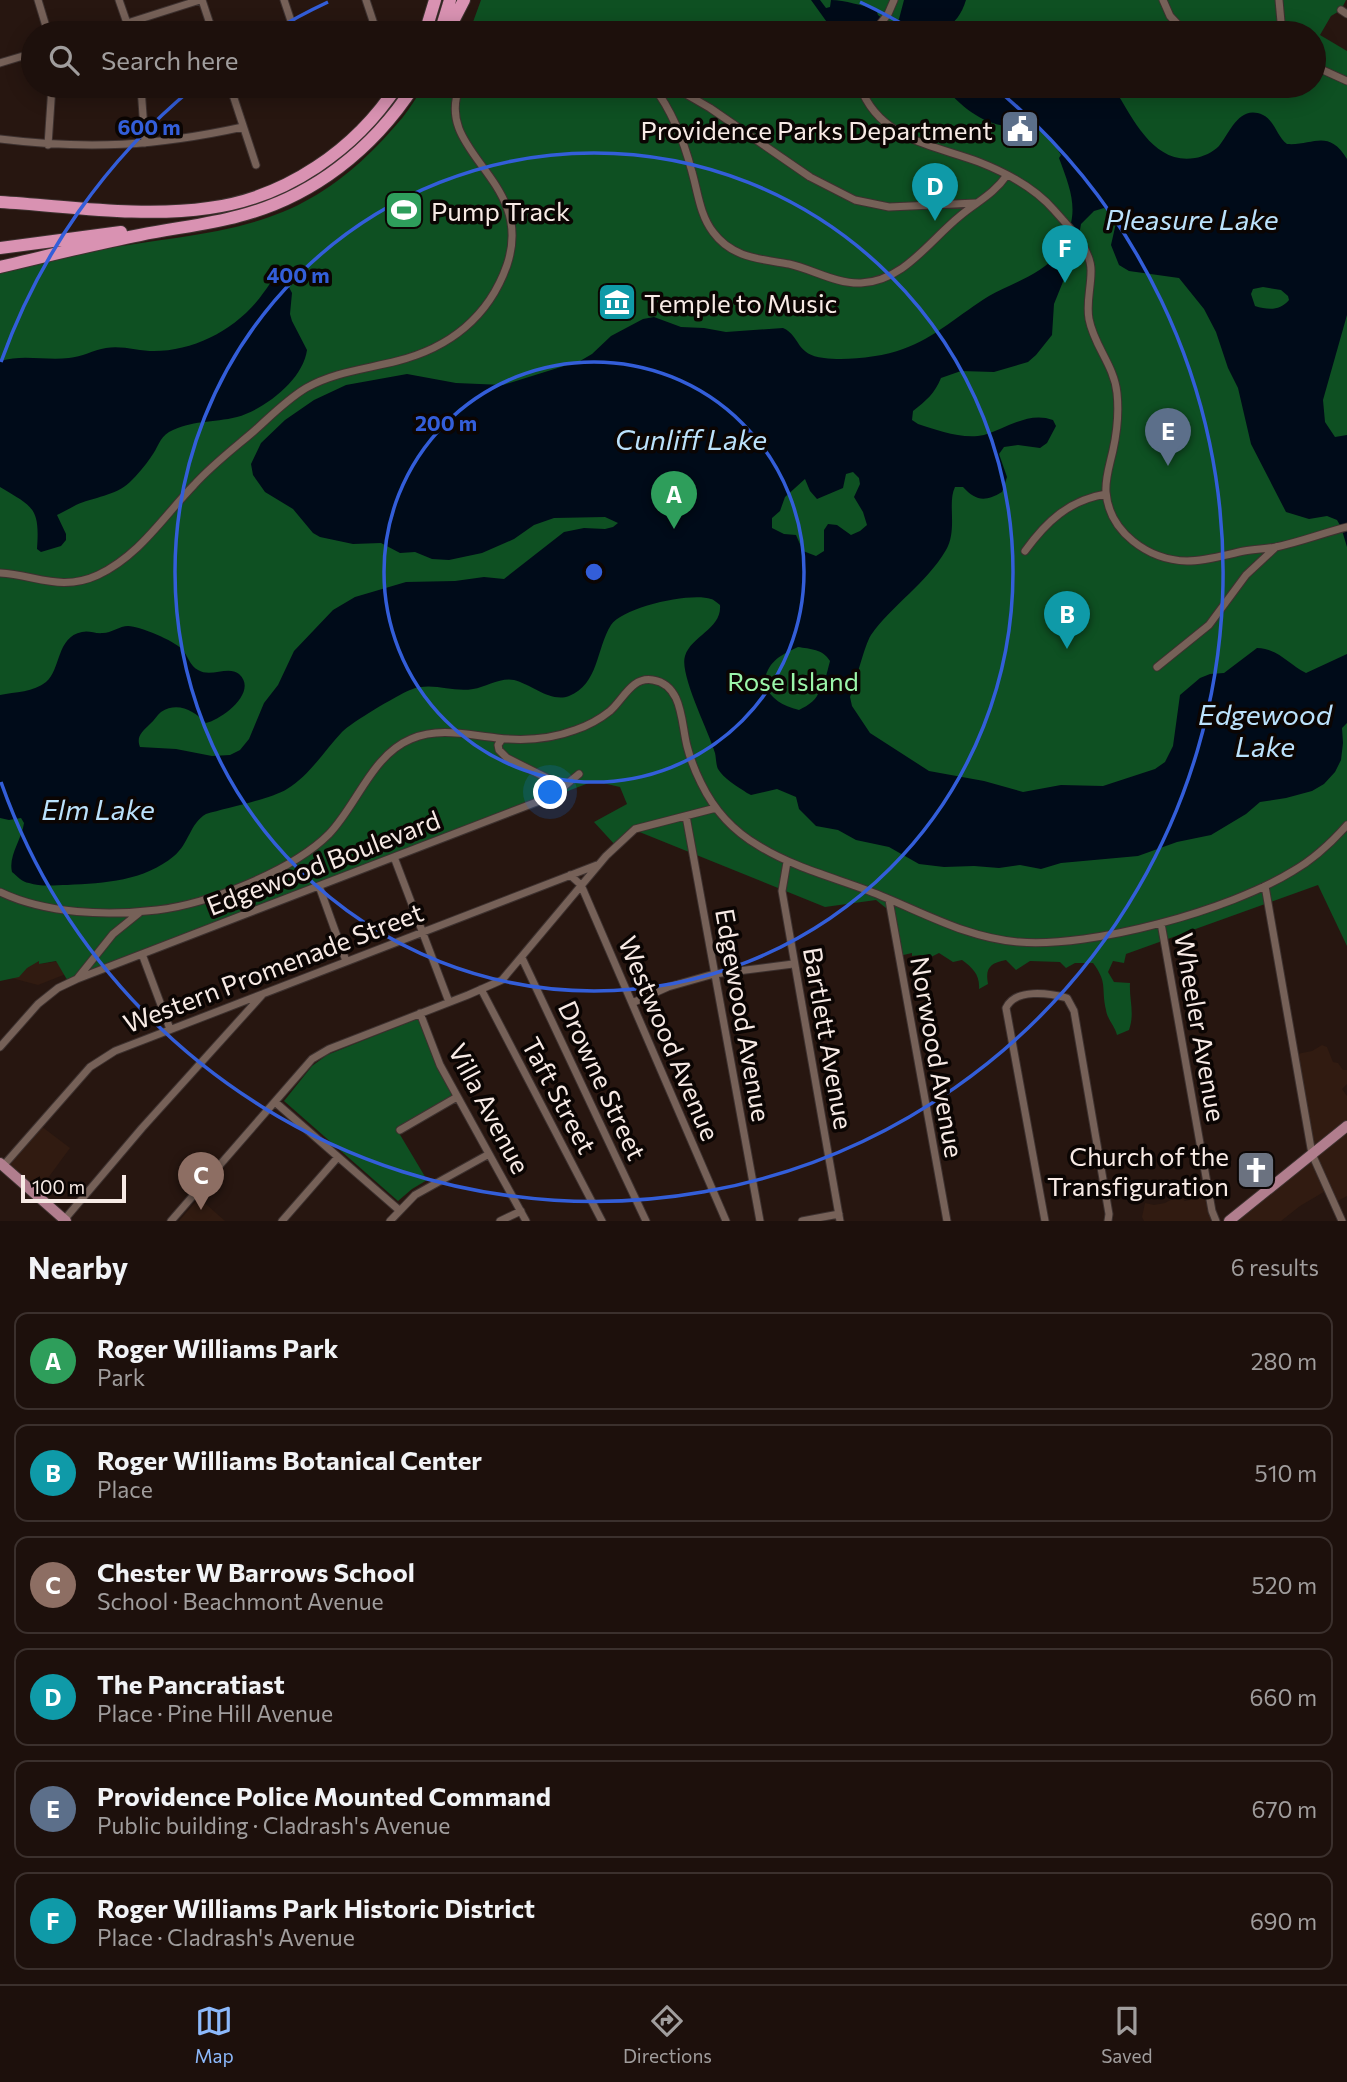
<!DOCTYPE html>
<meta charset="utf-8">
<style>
body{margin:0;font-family:Commissioner,sans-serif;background:#2a1e1a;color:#f1f3f6}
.scale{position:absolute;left:21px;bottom:18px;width:105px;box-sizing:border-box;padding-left:7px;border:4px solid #f7eae5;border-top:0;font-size:19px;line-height:24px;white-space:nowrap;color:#f7eae5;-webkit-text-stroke:5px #0b0503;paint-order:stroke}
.you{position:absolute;left:551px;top:793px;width:24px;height:24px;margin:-18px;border:5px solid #fff;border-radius:50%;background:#1a73e8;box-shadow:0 0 0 10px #1a73e833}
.badge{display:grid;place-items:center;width:46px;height:46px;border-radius:50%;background:#8cb9fc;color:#fff;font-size:23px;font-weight:700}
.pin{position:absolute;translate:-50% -58px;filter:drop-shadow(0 2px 4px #0008)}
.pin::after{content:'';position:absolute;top:37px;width:24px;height:21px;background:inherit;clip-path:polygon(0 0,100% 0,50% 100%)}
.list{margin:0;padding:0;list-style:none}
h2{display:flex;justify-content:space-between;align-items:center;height:91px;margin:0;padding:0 28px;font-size:30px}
h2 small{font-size:23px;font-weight:400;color:#a09d9d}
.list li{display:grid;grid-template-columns:46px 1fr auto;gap:21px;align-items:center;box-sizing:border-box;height:98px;margin:0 14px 14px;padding:0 14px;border:2px solid #3b302d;border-radius:14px}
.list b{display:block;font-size:26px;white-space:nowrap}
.list p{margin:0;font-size:23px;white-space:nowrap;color:#a09d9d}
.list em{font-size:23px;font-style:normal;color:#a09d9d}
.icon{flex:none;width:38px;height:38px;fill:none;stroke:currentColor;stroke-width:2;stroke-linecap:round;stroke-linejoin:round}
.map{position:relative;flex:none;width:1347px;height:1221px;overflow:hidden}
.search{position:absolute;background:#1d100c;box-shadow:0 4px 18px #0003;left:21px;right:21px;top:21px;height:77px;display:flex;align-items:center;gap:18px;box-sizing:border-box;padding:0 24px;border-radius:38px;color:#a09d9d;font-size:26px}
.sheet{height:763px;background:#1d100c}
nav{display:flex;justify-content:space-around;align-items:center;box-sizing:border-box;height:98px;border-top:2px solid #3b302d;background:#1d100c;font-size:19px;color:#a09d9d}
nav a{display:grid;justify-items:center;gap:4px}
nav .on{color:#8cb9fc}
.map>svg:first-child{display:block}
.built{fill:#311b11}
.green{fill:#0e5022}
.water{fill:#000b19;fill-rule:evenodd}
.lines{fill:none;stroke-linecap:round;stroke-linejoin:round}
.minor-casing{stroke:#3d312f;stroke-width:9}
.primary-casing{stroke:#3d312f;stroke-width:12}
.motorway-casing{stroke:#3d312f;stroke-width:14}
.minor{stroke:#766158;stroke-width:7}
.primary{stroke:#b17e8e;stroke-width:10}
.motorway{stroke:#d992b2;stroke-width:12}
.ring{fill:none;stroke:#335ed9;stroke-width:3.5}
.labels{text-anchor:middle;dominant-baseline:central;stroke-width:7;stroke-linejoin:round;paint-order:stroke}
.poi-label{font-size:26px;fill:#f7eae5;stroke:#0b0503;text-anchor:end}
.park-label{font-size:26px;fill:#9bf5aa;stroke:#0b0503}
.street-label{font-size:26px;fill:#f7eae5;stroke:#0b0503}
.water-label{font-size:28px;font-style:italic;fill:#bbe2fc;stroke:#0b0503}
.centre{fill:#335ed9;stroke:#0b0503;stroke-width:3.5}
.ring-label{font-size:21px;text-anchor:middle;font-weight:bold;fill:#335ed9;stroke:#0b0503;stroke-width:7;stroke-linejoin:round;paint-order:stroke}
</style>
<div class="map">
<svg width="1347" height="1221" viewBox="0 0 1347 1221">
<rect width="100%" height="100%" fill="#271610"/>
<path class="built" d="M 0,935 L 41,944 L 40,964 L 60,961 L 66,974 L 38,985 L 0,975 Z
M 1322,1045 L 1327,1047 L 1333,1062 L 1338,1063 L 1343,1070 L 1347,1070 L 1347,1084 L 1342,1089 L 1347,1096 L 1347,1196 L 1334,1203 L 1327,1190 L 1300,1206 L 1281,1221 L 1229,1221 L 1312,1155 L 1297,1054 L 1312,1051 Z
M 41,1126 L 70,1148 L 37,1193 L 5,1165 Z
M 1212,1195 L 1218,1221 L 1144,1221 L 1142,1217 L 1145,1203 L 1154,1205 L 1165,1203 L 1178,1196 L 1185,1201 Z
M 199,1198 L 225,1221 L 179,1221 Z"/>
<path class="green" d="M 481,0 L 1346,0 L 1341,10 L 1331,16 L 1320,35 L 1347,51 L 1347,946 L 1318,885 L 1126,954 L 1124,963 L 1113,961 L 1108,972 L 1114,982 L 1130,983 C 1129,1000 1135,1013 1129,1030 L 1117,1035 C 1115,1026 1107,1019 1106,1010 C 1101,988 1108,983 1093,963 L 1075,963 L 1066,968 L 1060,962 L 1030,961 L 1016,970 L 1006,960 C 990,963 985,968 988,984 L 979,989 C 980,975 973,968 962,960 L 953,962 L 939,953 L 927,959 L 921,955 L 912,956 L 912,953 L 899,956 L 891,912 L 876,900 L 825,907 L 637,831 L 616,846 L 594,822 L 627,804 L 620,787 L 594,781 L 69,983 L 56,961 L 39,964 L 39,961 L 27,968 L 19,977 L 0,981 L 0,273 C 33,265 66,257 99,250 C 170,236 248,235 311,198 C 347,178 377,148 403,117 C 411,107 417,96 424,86 L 438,92 L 443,86 L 1314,86 L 1314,33 L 469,33 Z
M 419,1018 L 453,1096 L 396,1128 L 427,1180 L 412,1189 L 398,1201 L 284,1101 L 312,1066 L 327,1055 Z"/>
<path class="water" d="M 811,0 L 820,0 L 826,8 L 830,7 L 831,0 C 845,0 862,6 876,9 L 878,15 L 893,27 L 899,19 L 904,0 L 966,0 C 953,42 920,33 885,33 L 872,21 L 844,28 L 829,25 Z
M 943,86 L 1116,86 L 1117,93 C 1134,121 1155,165 1195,158 C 1203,157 1213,152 1219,146 C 1230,133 1239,104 1263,115 C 1275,121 1277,137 1287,144 C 1313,146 1328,128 1347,159 L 1347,315 L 1323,400 L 1325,422 L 1335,437 L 1347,435 L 1347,547 L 1341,527 L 1337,520 L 1327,516 L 1309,519 L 1286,512 L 1251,444 L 1238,388 L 1228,368 L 1216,332 L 1204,309 L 1179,278 L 1129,271 L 1119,265 L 1111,245 L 1116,223 L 1111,212 L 1104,208 L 1094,211 L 1081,224 L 1077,247 L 1054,304 L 1052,335 L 1036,355 L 1028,362 L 994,372 L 961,371 L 941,378 C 935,393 926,401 913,411 L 912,420 L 918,424 C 937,430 963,440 984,435 C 1007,428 1029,411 1053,420 L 1056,426 L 1047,443 L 1040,448 L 1018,445 L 1004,447 L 999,454 L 1007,477 L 1002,492 C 985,502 976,501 963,487 L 955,487 C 947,503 958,529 946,550 C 926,584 893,604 871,635 C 864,646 856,682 850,697 L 852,706 L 870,733 L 929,771 L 984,781 L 1023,792 L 1061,785 L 1103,786 L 1155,769 L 1165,762 L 1173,746 L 1180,695 L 1200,678 L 1210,674 L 1224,673 L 1257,648 C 1279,649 1288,664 1306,673 L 1347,654 L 1347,723 L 1342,728 L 1343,743 L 1341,760 L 1335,772 L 1324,784 L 1312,791 L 1286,798 L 1260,802 L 1246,814 L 1211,835 L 1177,842 L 1138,856 L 1061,863 L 1041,869 L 1020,865 L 999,868 L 974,866 L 944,867 L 919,864 L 889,847 L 856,840 L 838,830 L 816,826 L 799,809 L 796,797 L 777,789 L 751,795 L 747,793 C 738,787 723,778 718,769 C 716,765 716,757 715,753 C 709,732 679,674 685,656 C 692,635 722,629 720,605 C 719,604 713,599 711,599 C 691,592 623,607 611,625 C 596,649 599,684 569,696 C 551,703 531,684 514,680 C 501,677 486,687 473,689 C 452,693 432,681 410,690 C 396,696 352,722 342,732 C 324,751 310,775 287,789 C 271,799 226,808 206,814 C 190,823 189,844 174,856 C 144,881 105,883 67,885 C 55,885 41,887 29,883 C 22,882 17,876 12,872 C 8,856 22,839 24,823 L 21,818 L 9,820 L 0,818 L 0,695 C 15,692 34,692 46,682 C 61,670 56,637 82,632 C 89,630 95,634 103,633 C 111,633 120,626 128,626 C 140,626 174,641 182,649 C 188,656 190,666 198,670 C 211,678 228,665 239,674 C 259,692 221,720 206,723 C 194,711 178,701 161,712 C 157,715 154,721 150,724 C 142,732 136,736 140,747 L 176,749 L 212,756 L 230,755 L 240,750 L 249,739 L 264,703 L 278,685 L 294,651 L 333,610 L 355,597 L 406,582 L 455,581 L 484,577 L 504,579 L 564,532 L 584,528 L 605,529 L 613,527 L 618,523 L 605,517 L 554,518 L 534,525 L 514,539 L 482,553 L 449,560 L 432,559 L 415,552 L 400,553 L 381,543 L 353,544 L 320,537 L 313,533 L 293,509 L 265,492 L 253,475 L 251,464 L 261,443 L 285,420 L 314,400 L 346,385 L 407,374 L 456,383 L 503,385 L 580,361 L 592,354 L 611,336 L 643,319 L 654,317 L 681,327 L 704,328 L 726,332 L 783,328 C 801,336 795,355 824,358 C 846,361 882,357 903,349 C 935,338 961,313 989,296 C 1010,284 1048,272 1060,250 C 1081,214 1072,193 1059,158 L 1061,155 C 1052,140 1042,128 1026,121 L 1023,123 L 1019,122 L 1018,125 L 1007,124 L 1006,126 C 980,123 960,105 943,86 ZM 1263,287 L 1281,290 L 1288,296 L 1289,300 C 1280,311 1268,310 1255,306 L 1251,294 L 1253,289 ZM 853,472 L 859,478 L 860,484 L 854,497 L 863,512 L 867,525 L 860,531 L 851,535 L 837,525 L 828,524 L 824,530 L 824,551 L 816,556 L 803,551 L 796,535 L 784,534 L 772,528 L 772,518 L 780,511 L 785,497 L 805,479 L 810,491 L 817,499 L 843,488 L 846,474 ZM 798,647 C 810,649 823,649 830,661 L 823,688 L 820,689 C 817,700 809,705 799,710 C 782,706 772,699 763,684 C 769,661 777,657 798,647 Z
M 280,270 L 292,293 L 290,314 L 292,321 L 307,350 C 303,380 265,409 237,417 C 213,423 191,420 169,432 C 159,438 158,448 151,457 C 145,466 137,475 130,482 C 115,496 94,497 76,505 C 70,508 64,512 57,515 L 66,534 L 66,540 L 61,546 L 41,552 L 37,549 C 40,507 33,507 0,487 L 0,361 C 24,354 46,361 69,358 C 82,357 93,350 106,348 C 121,345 139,351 154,351 C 196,351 240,327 264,292 C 270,285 273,277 280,270 Z"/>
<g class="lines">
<g class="minor-casing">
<path id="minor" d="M 38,0 L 48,33
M 119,0 L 127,23
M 202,0 L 213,33
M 284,0 L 295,33
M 366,0 L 377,33
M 1163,0 L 1170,16 L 1186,33
M 1279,0 L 1282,33
M 1341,10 L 1347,14
M 96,33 L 200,0
M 873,33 L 888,14 L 894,0
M 0,63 L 33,53
M 1314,66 L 1347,81
M 230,86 L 256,165
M 439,86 L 457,95
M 653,86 C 673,112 684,141 692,172 C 698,193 700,215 713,232 C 732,258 760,259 789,264 C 812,269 836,284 861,283 C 904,281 929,241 960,216 C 978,201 993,195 1007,175
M 672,86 L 710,108 L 810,177 L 855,200 L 889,207 L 976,203
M 860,86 C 879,139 933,145 979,162 C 1007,173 1034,187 1054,210 C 1068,226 1092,249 1091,272 C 1091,288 1086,303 1089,319 C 1094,346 1114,365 1117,393 C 1119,412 1117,432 1113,450 C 1110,464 1105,478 1106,492 C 1109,532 1148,560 1187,561 C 1206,561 1225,555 1244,551 C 1255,549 1265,549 1276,547 C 1300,542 1323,533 1347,527
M 141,88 L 145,143
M 231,91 L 251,86
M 0,139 C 89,150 156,146 243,127
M 48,145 L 52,86
M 1025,551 C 1046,522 1069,500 1106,494
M 0,573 C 36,575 61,592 98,575 C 140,555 163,517 194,485 C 212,465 233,449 253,432 C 270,417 286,400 306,388 C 334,372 366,369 397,361 C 449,348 489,317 507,265 C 536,179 432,153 460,86
M 1157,667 L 1209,625 L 1246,575 L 1276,547
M 502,739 L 498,745 L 499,750 L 507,758 L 557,783 L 562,788
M 686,816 L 760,1221
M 394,857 L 449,1002
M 787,862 L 782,891 L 840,1221
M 570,875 L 581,885 L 726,1221
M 319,886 L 346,961
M 1265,886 L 1312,1154 L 1342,1221
M 0,892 C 46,914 107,916 157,910 C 208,904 292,871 329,834 C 357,805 372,755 411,739 C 439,727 468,735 497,738 C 523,741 551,739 575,730 C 587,726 600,719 610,711 C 623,700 632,676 653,680 C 683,685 681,723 687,746 C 690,758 695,771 701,783 C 714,810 733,831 759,846 C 793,867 832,877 869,891 C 919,910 965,938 1019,942 C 1092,948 1230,910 1293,871 C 1314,859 1331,843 1347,825
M 889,900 L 947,1221
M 1161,923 L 1212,1211 L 1216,1221
M 142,954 L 170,1029
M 522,958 L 646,1221
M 77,979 L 542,800 L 562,788 L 579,774
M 481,989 L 602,1221
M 632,1003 L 668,987 L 714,974 L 793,964
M 420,1013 L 440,1065 L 526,1221
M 0,1047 L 38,1004 L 58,988 L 77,979 L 113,934 L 139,913
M 275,1102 L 399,1210
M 400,1130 L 457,1097
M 3,1166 L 90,1067 L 115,1051 L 597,865
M 64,1220 L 142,1128 L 263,994
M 171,1221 L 312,1059 L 329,1049 L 468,995 L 502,980 L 606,856 L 635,829 L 716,808
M 282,1221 L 338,1157
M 390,1221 L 415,1195 L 489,1154
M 500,1221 L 521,1211
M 802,1221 L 839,1214
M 1045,1221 L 1006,1008 C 1015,988 1049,993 1067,998 L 1074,1011 L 1109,1214 L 1108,1221"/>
</g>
<g class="primary-casing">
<path id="primary" d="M 0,1163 L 66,1221
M 1229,1221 L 1347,1126"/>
</g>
<g class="motorway-casing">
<path id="motorway" d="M 425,33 L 435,0
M 440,33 L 450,0
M 447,33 L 464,0
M 0,202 C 68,206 141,218 209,208 C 286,198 356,149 397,86
M 0,248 L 121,232
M 0,267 C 47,256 93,244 140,235 C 173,228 207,225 239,216 C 313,197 373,149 414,86"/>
</g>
<use href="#minor" class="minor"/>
<use href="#primary" class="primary"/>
<use href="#motorway" class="motorway"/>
</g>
<g class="ring">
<circle cx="594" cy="572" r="210"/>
<circle cx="594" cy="572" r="419"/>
<path d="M1 362A629 629 0 0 1 194 87M270 33A629 629 0 0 1 328 2M860 2A629 629 0 0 1 918 33M994 87A629 629 0 1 1 1 782"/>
</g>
<defs>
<g id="civic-square" transform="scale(2.0125)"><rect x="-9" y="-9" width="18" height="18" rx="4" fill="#5c6f8a" stroke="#0b0503"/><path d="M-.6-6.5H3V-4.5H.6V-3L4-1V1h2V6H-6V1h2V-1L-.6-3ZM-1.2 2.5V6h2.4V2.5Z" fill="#fff"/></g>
<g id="stadium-square" transform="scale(2.0125)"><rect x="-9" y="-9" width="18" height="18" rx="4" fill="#2e9e5b" stroke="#0b0503"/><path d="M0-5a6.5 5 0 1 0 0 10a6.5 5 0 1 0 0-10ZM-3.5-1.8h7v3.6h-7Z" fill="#fff"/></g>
<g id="museum-square" transform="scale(2.0125)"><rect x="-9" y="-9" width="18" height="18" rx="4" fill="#0f9aa8" stroke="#0b0503"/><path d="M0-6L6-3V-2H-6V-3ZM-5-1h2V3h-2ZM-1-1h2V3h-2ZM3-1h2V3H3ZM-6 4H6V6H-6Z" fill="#fff"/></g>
<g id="church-square" transform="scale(2.0125)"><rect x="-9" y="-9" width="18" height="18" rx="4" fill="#6b7280" stroke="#0b0503"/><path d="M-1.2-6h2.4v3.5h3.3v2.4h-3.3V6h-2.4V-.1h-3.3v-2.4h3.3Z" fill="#fff"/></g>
</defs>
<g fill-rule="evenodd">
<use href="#civic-square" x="1020" y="129"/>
<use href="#stadium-square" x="404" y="210"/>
<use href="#museum-square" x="617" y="302"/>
<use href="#church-square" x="1256" y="1170"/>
</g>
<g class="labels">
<g class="poi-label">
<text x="993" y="129">Providence Parks Department</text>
<text x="431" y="210" text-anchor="start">Pump Track</text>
<text x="644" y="302" text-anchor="start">Temple to Music</text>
<text x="1229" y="1155">Church of the<tspan x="1229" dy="30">Transfiguration</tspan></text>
</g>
<g class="park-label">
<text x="793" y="680">Rose Island</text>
</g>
<g class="street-label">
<text transform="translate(323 862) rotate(-21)">Edgewood Boulevard</text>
<text transform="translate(273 967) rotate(-21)">Western Promenade Street</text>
<text transform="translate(744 1015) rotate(80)">Edgewood Avenue</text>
<text transform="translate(1201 1027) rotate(80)">Wheeler Avenue</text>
<text transform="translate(670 1038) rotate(67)">Westwood Avenue</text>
<text transform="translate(829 1038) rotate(80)">Bartlett Avenue</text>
<text transform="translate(938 1057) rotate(80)">Norwood Avenue</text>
<text transform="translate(603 1080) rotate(65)">Drowne Street</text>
<text transform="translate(560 1095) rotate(62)">Taft Street</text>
<text transform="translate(490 1108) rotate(62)">Villa Avenue</text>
</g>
<g class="water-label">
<text x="1192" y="219">Pleasure Lake</text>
<text x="691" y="439">Cunliff Lake</text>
<text x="1265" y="714">Edgewood<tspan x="1265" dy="32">Lake</tspan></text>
<text x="98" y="809">Elm Lake</text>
</g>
</g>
<circle cx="594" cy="572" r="10" class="centre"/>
<g class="ring-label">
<text x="149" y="135">600 m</text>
<text x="298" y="283">400 m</text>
<text x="446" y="431">200 m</text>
</g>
</svg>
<div class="scale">100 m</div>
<div class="you"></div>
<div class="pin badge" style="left:674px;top:529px;background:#2e9e5b">A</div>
<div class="pin badge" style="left:1067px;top:649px;background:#0f9aa8">B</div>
<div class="pin badge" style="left:201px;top:1210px;background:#8d6e63">C</div>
<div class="pin badge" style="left:935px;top:221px;background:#0f9aa8">D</div>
<div class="pin badge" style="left:1168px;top:466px;background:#5c6f8a">E</div>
<div class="pin badge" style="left:1065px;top:283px;background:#0f9aa8">F</div>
<div class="search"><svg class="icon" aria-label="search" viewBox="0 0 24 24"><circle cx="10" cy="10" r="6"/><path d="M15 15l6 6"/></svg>Search here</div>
</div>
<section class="sheet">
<h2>Nearby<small>6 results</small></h2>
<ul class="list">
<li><span class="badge" style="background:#2e9e5b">A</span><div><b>Roger Williams Park</b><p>Park</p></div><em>280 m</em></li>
<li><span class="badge" style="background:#0f9aa8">B</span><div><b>Roger Williams Botanical Center</b><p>Place</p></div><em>510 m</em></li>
<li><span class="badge" style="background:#8d6e63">C</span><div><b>Chester W Barrows School</b><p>School · Beachmont Avenue</p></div><em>520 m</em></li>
<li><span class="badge" style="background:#0f9aa8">D</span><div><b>The Pancratiast</b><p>Place · Pine Hill Avenue</p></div><em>660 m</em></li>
<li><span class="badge" style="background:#5c6f8a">E</span><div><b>Providence Police Mounted Command</b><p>Public building · Cladrash's Avenue</p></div><em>670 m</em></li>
<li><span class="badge" style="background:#0f9aa8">F</span><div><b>Roger Williams Park Historic District</b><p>Place · Cladrash's Avenue</p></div><em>690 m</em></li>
</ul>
</section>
<nav>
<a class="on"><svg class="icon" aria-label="map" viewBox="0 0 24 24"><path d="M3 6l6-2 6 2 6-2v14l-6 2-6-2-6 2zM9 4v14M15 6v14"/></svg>Map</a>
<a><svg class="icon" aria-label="directions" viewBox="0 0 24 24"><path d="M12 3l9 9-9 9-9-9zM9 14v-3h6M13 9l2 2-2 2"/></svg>Directions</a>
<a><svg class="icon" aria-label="saved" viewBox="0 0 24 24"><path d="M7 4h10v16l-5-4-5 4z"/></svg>Saved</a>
</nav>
